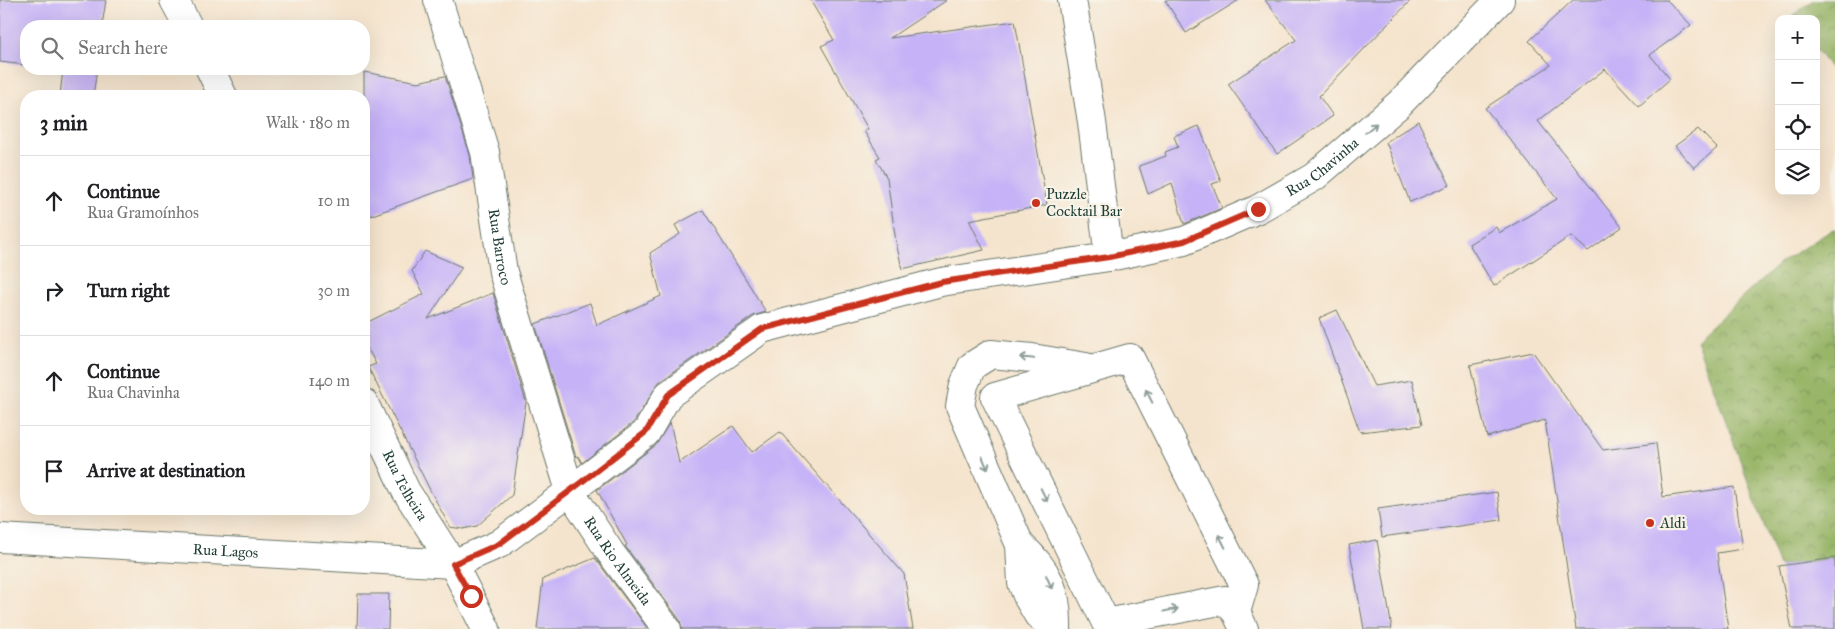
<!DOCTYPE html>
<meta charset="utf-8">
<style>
body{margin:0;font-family:"IM FELL Great Primer",serif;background:#f2f2f2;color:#202124}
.controls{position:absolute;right:15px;top:15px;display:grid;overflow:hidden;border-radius:10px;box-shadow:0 5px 20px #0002}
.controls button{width:45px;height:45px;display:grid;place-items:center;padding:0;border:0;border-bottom:1px solid #e0e0e0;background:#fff;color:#202124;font:25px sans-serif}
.stop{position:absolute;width:15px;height:15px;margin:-11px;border:4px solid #c8321e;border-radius:50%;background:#fff}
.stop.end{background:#c8321e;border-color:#fff;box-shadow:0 1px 5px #0008}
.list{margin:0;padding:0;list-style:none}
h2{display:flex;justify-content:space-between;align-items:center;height:65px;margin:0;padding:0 20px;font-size:21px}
h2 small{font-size:16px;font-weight:400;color:#757577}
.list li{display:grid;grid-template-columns:32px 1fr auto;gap:15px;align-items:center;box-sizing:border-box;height:90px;padding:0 20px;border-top:1px solid #e0e0e0}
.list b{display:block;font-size:19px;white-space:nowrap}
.list p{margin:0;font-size:16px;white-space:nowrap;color:#757577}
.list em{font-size:16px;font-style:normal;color:#757577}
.icon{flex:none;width:28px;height:28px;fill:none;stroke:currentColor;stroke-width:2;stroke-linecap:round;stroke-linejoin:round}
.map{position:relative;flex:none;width:1835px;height:629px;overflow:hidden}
.search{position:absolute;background:#fff;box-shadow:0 5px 20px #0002;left:20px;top:20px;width:350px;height:55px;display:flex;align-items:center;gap:12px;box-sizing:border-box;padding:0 18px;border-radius:20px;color:#757577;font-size:19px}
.panel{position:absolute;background:#fff;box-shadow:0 5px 20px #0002;left:20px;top:90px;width:350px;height:425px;border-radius:20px}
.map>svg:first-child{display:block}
.forest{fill:url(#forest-crowns);stroke:#5c794e}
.building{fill:#c6b3f7}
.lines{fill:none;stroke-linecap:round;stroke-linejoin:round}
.minor-casing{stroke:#6a776a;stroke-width:30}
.minor{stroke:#fff;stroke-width:28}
.oneway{stroke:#8f9e9a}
.route{stroke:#c8321e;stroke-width:6}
.poi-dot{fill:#c8321e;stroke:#f7f3e8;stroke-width:2}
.labels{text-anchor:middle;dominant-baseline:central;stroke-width:4.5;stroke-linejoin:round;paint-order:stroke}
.street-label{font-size:15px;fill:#1f3d34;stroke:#f7f3e8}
.poi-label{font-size:15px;fill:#1f3d34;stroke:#f7f3e8;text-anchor:start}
</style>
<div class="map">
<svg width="1835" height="629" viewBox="0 0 1835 629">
<defs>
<pattern id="forest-crowns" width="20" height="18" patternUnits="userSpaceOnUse" patternTransform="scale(1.25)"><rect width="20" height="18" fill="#98b568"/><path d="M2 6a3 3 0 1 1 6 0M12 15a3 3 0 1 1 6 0" fill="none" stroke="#7b9456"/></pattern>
</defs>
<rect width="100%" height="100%" fill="#f7f3e8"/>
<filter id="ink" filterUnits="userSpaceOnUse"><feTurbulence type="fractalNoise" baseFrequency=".02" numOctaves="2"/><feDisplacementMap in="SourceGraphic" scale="10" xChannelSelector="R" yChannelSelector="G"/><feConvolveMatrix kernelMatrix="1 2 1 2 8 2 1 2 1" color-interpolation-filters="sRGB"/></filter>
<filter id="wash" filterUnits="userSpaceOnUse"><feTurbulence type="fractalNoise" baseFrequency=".0096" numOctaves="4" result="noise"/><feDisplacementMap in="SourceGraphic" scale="20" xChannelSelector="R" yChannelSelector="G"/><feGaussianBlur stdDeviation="1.12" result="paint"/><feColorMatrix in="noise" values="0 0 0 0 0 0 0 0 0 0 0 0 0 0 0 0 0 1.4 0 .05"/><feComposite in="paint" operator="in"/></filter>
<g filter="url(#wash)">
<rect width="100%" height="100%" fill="#f5e4cd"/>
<path class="forest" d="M 1814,0 L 1835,0 L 1835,74 L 1816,49 L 1816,19 L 1794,19 L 1792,16 Z
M 1835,228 L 1835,558 L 1779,566 L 1696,340 L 1780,263 Z"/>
<g id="blocks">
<path class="building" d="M 0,0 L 106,0 L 102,26 L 26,26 L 26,65 L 0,62 Z
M 810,0 L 947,0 L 890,38 L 1015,21 L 1047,205 L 969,220 L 984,250 L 902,269 L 896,242 L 887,178 L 876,159 L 880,157 L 864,131 L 868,129 L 821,46 L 834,40 Z
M 1165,0 L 1239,0 L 1186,33 Z
M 1265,0 L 1411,0 L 1319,96 L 1333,116 L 1277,154 L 1228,84 L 1296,40 Z
M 1573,0 L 1667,0 L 1691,25 L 1650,55 L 1670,79 L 1639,106 L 1605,69 L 1538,121 L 1622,227 L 1588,251 L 1571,236 L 1494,286 L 1469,244 L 1496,227 L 1499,233 L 1557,199 L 1485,108 L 1551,65 L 1529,41 Z
M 60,69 L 97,69 L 93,96 L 60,96 L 63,69 Z
M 364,72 L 418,82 L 445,76 L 470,155 L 473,179 L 364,218 Z
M 1418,121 L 1450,185 L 1410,202 L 1386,142 Z
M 1199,126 L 1221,181 L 1212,184 L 1222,208 L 1184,224 L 1172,183 L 1148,194 L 1139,166 L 1166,156 L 1165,152 L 1178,147 L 1174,136 Z
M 1698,129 L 1717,148 L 1694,168 L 1675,146 Z
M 703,210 L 766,312 L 753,316 L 659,382 L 634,422 L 582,463 L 578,456 L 576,457 L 535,324 L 590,303 L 597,325 L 661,296 L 650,253 L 680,234 L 675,225 Z
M 425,251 L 462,267 L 428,319 L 493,293 L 526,402 L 512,495 L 477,526 L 463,529 L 450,527 L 430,490 L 368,367 L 376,364 L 364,342 L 364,324 L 424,294 L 412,271 Z
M 1337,310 L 1374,386 L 1412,380 L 1422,425 L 1360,432 L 1319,318 Z
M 1533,352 L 1603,450 L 1656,443 L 1663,497 L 1734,487 L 1743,549 L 1717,553 L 1728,629 L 1576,629 L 1545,420 L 1487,437 L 1470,365 Z
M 670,422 L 679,463 L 733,426 L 752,452 L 780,432 L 904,574 L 913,629 L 682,629 L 680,620 L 625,546 L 627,545 L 597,490 L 656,445 Z
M 1497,492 L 1501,520 L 1382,537 L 1378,509 Z
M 1377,540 L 1392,629 L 1364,629 L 1349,545 Z
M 595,558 L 648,629 L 537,629 L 543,579 Z
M 1835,558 L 1835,629 L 1792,629 L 1779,566 Z
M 358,594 L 389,594 L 388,629 L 357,629 Z"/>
</g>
</g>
<g filter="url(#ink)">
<use href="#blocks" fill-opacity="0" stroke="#6a776a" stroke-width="1"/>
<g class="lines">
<g class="minor-casing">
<g id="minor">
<path d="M 174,0 L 188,26"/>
<path id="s1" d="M 438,0 L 485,152 L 503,272 L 570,491 L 610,552 L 667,629"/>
<path d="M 1072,0 L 1092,122 L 1109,257"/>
<path d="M 210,69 L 223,96"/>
<path id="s2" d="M 364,403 L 406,491 L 453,564 L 486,629"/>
<path id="s3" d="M 0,538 L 453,564 L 499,544 L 570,491 L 646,433 L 668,395 L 762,329 L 941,282 L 1109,257 L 1184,241 L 1258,209 L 1314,177 L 1398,105 L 1500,0"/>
<path d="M 1020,545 C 1048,569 1058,592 1057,629"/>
<path d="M 1236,612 L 1244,585 L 1130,358 L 995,397 L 1106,623 L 1225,600 L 1236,612 L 1244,629"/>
<path d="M 1054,629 L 1038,615 L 1028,598 L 1022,583 L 1020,545 L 960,406 L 964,385 L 972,366 L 991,354 L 1032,358 L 1086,367"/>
</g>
</g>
<use href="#minor" class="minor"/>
</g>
<defs><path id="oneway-shaft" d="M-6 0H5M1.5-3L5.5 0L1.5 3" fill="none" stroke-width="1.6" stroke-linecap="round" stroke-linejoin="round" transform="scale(1.25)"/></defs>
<g class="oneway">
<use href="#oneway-shaft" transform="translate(1371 128) rotate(-40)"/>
<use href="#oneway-shaft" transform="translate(1027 358) rotate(-174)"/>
<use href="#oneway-shaft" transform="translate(1149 396) rotate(-117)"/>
<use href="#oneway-shaft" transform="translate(985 463) rotate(67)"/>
<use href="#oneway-shaft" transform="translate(1044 495) rotate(64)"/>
<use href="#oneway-shaft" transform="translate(1222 541) rotate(-117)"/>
<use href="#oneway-shaft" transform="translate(1049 582) rotate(67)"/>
<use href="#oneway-shaft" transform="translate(1171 610) rotate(-11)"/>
</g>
</g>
<g class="lines" filter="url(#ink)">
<path class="route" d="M 471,596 L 453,564 L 499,544 L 570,491 L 646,432 L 668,395 L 762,329 L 942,282 L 1109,257 L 1184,241 L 1258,209"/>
</g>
<g class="poi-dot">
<circle cx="1036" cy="203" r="5"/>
<circle cx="1650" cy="523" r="5"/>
</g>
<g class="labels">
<g class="street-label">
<text stroke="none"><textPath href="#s3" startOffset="1436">Rua Chavinha</textPath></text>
<text stroke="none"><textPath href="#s1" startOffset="255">Rua Barroco</textPath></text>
<text stroke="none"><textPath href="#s2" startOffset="92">Rua Telheira</textPath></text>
<text stroke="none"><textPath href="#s3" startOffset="226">Rua Lagos</textPath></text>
<text stroke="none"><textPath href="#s1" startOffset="594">Rua Rio Almeida</textPath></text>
</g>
<g class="poi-label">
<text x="1046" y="194">Puzzle<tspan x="1046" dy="17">Cocktail Bar</tspan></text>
<text x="1660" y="523">Aldi</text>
</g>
</g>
</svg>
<div class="controls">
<button>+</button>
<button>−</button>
<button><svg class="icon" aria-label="locate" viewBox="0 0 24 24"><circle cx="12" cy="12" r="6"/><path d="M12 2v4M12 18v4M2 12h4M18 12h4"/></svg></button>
<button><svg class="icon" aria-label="layers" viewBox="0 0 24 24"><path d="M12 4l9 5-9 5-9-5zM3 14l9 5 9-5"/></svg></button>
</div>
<div class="stop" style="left:471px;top:596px"></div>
<div class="stop end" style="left:1258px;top:209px"></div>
<div class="search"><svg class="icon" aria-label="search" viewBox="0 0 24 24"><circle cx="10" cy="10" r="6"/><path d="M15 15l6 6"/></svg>Search here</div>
<section class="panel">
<h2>3 min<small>Walk · 180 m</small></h2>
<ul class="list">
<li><svg class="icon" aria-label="ahead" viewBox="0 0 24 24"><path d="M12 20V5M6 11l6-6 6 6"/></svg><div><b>Continue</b><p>Rua Gramoínhos</p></div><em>10 m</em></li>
<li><svg class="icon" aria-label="right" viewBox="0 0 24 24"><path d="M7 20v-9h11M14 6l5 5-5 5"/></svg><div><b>Turn right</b></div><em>30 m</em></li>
<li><svg class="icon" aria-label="ahead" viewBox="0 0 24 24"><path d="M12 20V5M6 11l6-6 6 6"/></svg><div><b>Continue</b><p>Rua Chavinha</p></div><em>140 m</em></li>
<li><svg class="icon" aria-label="arrive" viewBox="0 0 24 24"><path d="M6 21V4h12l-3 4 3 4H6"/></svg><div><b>Arrive at destination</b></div></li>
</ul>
</section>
</div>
